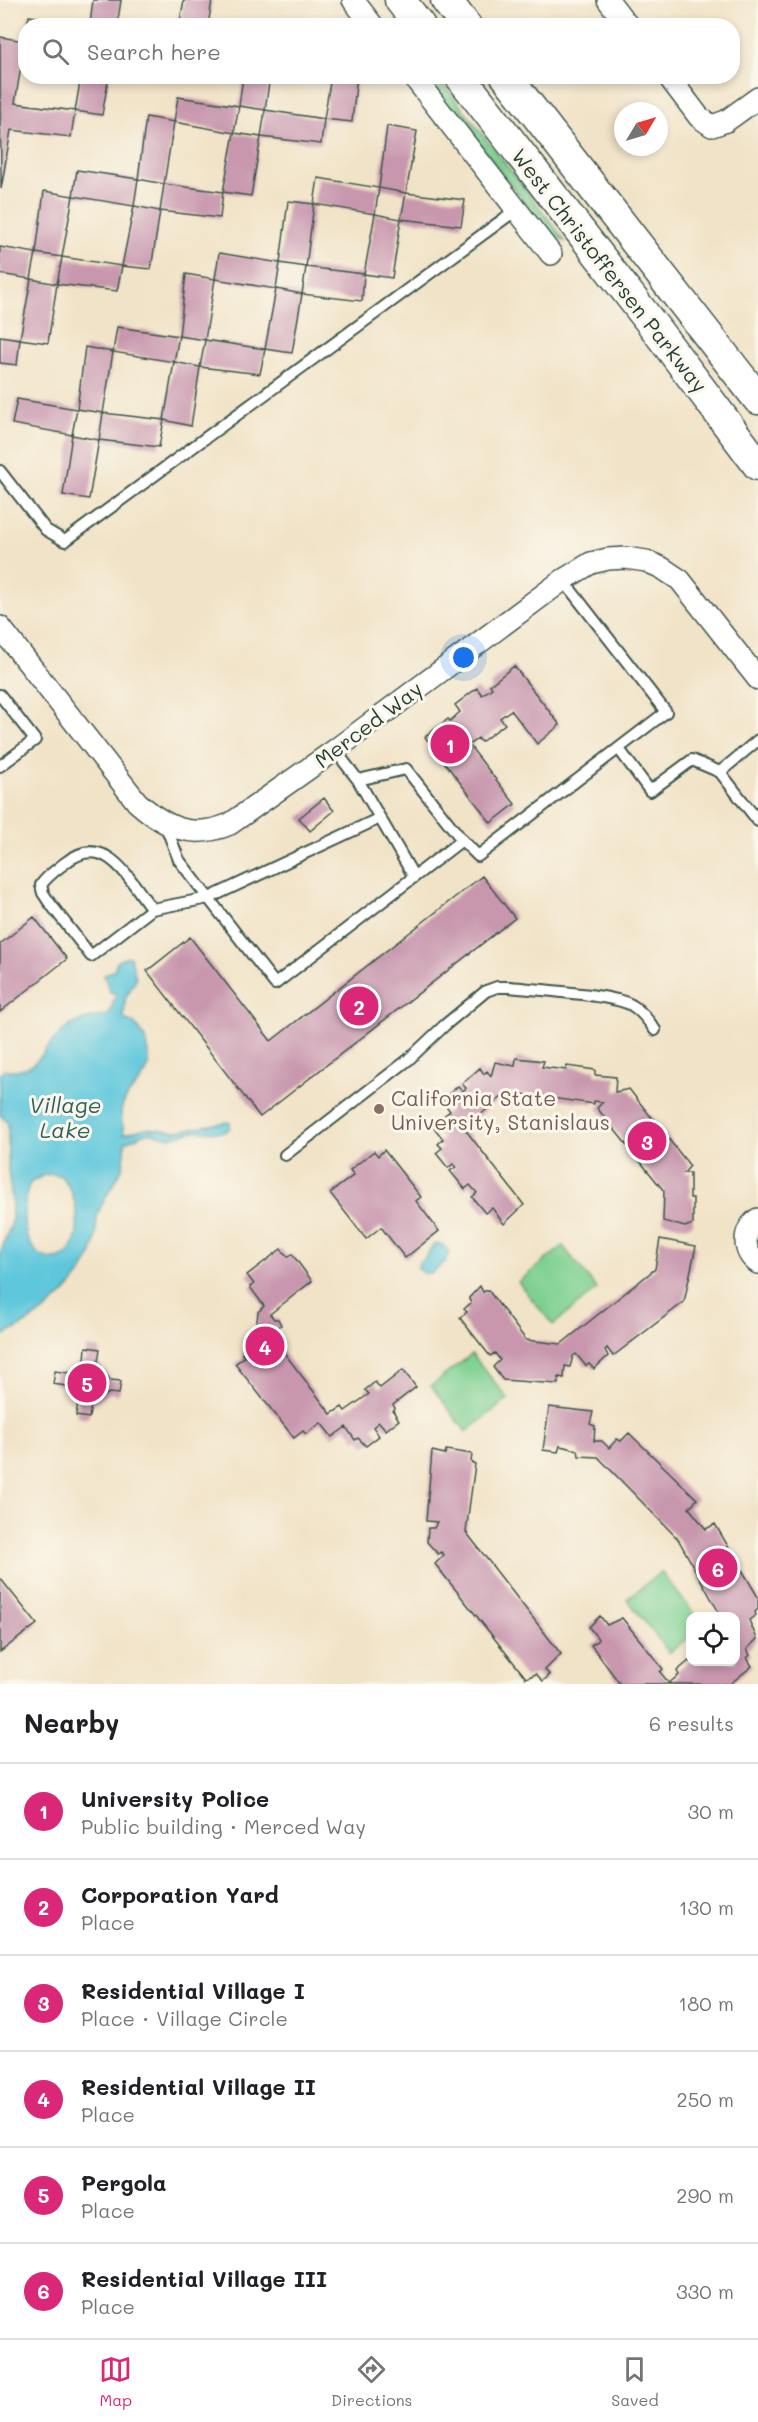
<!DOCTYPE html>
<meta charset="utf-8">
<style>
body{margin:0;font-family:Mali,sans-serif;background:#f2f2f2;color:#202124}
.controls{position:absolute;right:18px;bottom:18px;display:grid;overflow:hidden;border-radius:12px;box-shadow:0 3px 9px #0003}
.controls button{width:54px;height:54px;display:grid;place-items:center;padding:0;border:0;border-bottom:2px solid #e0e0e0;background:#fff;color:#202124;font:30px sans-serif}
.compass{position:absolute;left:614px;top:102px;width:54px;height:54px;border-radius:50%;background:#fff;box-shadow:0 3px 9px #0003;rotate:52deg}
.you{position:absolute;left:464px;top:658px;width:21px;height:21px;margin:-15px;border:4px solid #fff;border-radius:50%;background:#1a73e8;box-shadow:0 0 0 9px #1a73e833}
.badge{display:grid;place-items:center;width:39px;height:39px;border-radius:50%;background:#db2777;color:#fff;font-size:20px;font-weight:700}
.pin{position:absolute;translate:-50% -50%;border:3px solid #fff;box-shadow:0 2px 6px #0006}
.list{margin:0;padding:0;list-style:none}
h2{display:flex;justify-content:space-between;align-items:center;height:78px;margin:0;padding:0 24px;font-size:26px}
h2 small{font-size:20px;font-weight:400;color:#757577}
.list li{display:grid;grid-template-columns:39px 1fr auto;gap:18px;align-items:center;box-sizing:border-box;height:96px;padding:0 24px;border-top:2px solid #e0e0e0}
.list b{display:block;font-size:22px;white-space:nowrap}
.list p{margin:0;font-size:20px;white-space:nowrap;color:#757577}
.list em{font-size:20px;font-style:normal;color:#757577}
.icon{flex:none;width:33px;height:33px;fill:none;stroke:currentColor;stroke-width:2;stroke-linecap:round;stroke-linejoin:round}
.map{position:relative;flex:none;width:758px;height:1684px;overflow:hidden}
.search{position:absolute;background:#fff;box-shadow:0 3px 9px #0003;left:18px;right:18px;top:18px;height:66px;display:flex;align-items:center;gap:15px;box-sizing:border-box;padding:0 21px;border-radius:24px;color:#757577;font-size:22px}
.sheet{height:654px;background:#fff}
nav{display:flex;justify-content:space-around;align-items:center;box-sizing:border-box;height:84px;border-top:2px solid #e0e0e0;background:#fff;font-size:16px;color:#757577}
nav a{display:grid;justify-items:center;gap:3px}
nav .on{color:#db2777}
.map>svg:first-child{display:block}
.green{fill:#7ed091;stroke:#4e8662;stroke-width:1.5}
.water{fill:#5fc7dc;stroke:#3f8288;stroke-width:1.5;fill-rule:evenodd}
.building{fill:#c897ae}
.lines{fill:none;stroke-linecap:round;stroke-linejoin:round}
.lane-casing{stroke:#3e564a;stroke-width:14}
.street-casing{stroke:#3e564a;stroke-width:24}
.secondary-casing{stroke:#3e564a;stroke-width:33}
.lane{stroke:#fff;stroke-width:10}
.street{stroke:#fff;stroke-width:21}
.secondary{stroke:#fff;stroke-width:30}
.education-dot{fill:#8d6e63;stroke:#fbf7ec;stroke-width:2}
.labels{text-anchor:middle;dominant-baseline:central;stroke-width:6;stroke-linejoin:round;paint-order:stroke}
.street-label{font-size:21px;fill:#1f3d34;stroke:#fbf7ec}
.education-label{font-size:21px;fill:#785e54;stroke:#fbf7ec;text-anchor:start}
.water-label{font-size:22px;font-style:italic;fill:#2f605e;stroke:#fbf7ec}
</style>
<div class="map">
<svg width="758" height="1684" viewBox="0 0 758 1684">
<rect width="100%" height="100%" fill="#fbf7ec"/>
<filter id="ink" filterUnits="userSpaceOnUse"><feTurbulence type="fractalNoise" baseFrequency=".0167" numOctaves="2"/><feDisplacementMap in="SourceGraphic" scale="12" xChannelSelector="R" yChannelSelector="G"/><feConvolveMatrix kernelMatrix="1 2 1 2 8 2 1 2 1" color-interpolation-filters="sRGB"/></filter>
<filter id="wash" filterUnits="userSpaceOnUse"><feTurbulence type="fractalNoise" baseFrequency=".008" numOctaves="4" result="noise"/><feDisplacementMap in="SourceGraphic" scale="24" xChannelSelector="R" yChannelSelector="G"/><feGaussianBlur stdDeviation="1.35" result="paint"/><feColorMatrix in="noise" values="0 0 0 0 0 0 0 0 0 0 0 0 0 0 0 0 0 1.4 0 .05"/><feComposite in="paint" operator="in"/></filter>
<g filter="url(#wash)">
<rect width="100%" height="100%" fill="#f1e3c7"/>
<path class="green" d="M 427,77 L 438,77 L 566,242 L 547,231 Z
M 563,1246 L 597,1289 L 553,1325 L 518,1282 Z
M 472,1354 L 508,1399 L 466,1432 L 431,1386 Z
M 661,1572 L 696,1616 L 690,1616 L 690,1636 L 669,1653 L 627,1599 Z"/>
<path class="water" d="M 128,956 L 131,958 L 136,979 L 125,999 L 124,1019 C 144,1025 153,1051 147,1070 C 141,1085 123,1094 121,1111 C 121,1118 123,1127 124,1134 L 146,1128 L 177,1131 L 227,1122 L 230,1123 L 230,1128 L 225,1132 L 194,1131 L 170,1138 L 149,1132 L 125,1142 C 127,1179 108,1184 98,1214 C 95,1223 97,1233 95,1242 C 86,1284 38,1320 0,1337 L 0,1253 L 12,1222 L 12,1201 L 8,1171 L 8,1123 L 0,1115 L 0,1074 L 4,1070 C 43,1073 39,1049 64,1030 C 77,1020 93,1017 109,1015 L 116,994 L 110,992 L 104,975 L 114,970 C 116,961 120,959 128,956 ZM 53,1174 L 61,1176 C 72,1189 76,1201 77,1219 C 82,1274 23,1272 24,1215 C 25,1204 25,1194 30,1183 L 44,1175 Z
M 438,1244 L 443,1245 L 449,1252 L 445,1262 L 431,1273 L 423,1273 L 418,1268 L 419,1262 L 426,1257 L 433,1245 Z"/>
<g id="blocks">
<path class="building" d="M 93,0 L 121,0 L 117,26 L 90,25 Z
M 184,0 L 212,0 L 208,26 L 179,26 Z
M 29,16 L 86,24 L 86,26 L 27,26 Z
M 0,37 L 25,41 L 15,103 L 75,111 L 71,137 L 11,130 L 1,189 Z
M 81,76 L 109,76 L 102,115 L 75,111 Z
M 243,76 L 270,76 L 265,110 L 239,106 Z
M 331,76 L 357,76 L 352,122 L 324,119 Z
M 178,97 L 239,106 L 234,133 L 174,122 L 164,184 L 138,179 L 146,117 L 174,122 Z
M 265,110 L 324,119 L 321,144 L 261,137 Z
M 387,126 L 417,131 L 406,193 L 379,188 Z
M 234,133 L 261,137 L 251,196 L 223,192 Z
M 77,170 L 138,179 L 134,206 L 160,211 L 151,269 L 122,266 L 134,206 L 73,196 Z
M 318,178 L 379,188 L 375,214 L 314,204 Z
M 164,184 L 223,192 L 220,218 L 160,211 Z
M 44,191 L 73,196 L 62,257 L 36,253 Z
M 406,193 L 465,200 L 461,226 L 401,219 Z
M 288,201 L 314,204 L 306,267 L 280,263 Z
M 375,214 L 401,219 L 392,278 L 364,274 Z
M 0,247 L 36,253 L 31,279 L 0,274 Z
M 219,253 L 280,263 L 276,289 L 302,294 L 306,267 L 364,274 L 362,301 L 302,294 L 292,353 L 265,349 L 276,289 L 215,279 Z
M 62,257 L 122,266 L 117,291 L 57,284 Z
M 186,274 L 215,279 L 205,340 L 179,336 Z
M 31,279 L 57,284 L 48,343 L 20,339 Z
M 117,327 L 179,336 L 174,362 L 113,352 Z
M 0,336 L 20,339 L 17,365 L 0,363 Z
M 205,340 L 265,349 L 260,374 L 200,367 Z
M 85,347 L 113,352 L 103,413 L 77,409 Z
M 174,362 L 200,367 L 191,426 L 164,420 Z
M 17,399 L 77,409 L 72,435 L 12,424 Z
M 103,413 L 164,420 L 159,447 L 99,440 Z
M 72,435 L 99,440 L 89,499 L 63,495 Z
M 514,666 L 560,725 L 537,744 L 511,710 L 500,718 L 505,724 L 481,742 L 478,738 L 469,745 L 515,804 L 491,823 L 425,737 L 448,719 L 450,721 L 460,712 L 455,705 L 477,688 L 482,695 L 492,688 L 490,685 Z
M 324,798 L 334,811 L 310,831 L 299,818 Z
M 482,876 L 515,918 L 260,1117 L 147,971 L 190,937 L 271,1041 Z
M 34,917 L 67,959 L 0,1012 L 0,944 Z
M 516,1058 L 544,1061 L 542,1067 L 566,1070 L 567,1066 L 595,1070 L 595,1075 L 616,1077 L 615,1092 L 629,1089 L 690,1166 L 684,1173 L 690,1173 L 690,1198 L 693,1198 L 693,1224 L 685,1227 L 663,1221 L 664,1191 L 597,1108 L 603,1102 L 594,1101 L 594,1104 L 508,1092 L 464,1128 L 524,1205 L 504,1224 L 492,1208 L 485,1213 L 472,1197 L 477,1193 L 470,1185 L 465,1189 L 450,1171 L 456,1167 L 453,1164 L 448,1168 L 436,1153 L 442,1148 L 438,1144 L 443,1139 L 432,1125 L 450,1111 L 442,1100 L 458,1086 L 463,1091 L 466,1088 L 462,1084 L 480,1068 L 484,1074 L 487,1071 L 491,1076 L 495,1062 L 515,1066 Z
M 384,1150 L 421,1197 L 416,1201 L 439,1231 L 405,1258 L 381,1227 L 366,1239 L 330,1193 L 354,1175 L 350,1170 L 374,1151 L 378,1156 Z
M 660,1239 L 696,1246 L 684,1302 L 613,1356 L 607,1348 L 605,1350 L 608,1356 L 594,1369 L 589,1364 L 586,1366 L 576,1354 L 573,1356 L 570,1367 L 565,1366 L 564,1378 L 559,1377 L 558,1384 L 503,1380 L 493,1367 L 500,1360 L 495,1353 L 490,1356 L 460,1318 L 467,1312 L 464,1309 L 471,1303 L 469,1298 L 480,1286 L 483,1292 L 488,1290 L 526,1340 L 561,1344 L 655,1269 Z
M 281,1249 L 288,1257 L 292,1254 L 312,1281 L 270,1314 L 274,1319 L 278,1319 L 281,1325 L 277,1328 L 272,1327 L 268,1332 L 331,1414 L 342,1407 L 345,1411 L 369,1394 L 365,1390 L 375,1382 L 380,1388 L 403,1370 L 416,1387 L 393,1405 L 395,1408 L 393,1411 L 399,1420 L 386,1430 L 379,1422 L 373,1427 L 379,1436 L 366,1446 L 358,1438 L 355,1440 L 346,1427 L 332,1437 L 321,1423 L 306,1434 L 303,1431 L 294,1438 L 235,1364 L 244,1357 L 242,1354 L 262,1338 L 256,1329 L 258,1312 L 264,1306 L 250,1287 L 254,1284 L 247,1275 Z
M 86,1347 L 100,1349 L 98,1362 L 110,1380 L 121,1381 L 119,1394 L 109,1393 L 91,1404 L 89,1418 L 76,1416 L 78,1402 L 66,1386 L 53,1384 L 55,1371 L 69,1373 L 85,1360 Z
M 549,1407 L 593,1412 L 590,1424 L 595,1426 L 594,1441 L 602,1441 L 609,1448 L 617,1439 L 621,1441 L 629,1433 L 697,1499 L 689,1508 L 706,1529 L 715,1524 L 758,1597 L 758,1609 L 755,1612 L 756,1615 L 749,1620 L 757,1639 L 747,1649 L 750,1655 L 747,1658 L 752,1666 L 730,1684 L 620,1684 L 591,1645 L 599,1640 L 589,1627 L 600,1616 L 607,1625 L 622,1618 L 663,1669 L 660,1672 L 669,1683 L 679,1675 L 677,1671 L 690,1660 L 690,1662 L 736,1662 L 736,1616 L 721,1616 L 678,1539 L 598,1457 L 579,1456 L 578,1450 L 560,1446 L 558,1452 L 543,1450 Z
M 446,1450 L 472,1454 L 471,1462 L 475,1464 L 466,1532 L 561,1654 L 545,1670 L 550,1675 L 543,1681 L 536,1674 L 526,1678 L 435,1564 L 444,1555 L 441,1552 L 438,1554 L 427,1542 L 428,1528 L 434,1528 L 437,1522 L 426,1521 L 432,1451 L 445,1454 Z
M 0,1578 L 37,1624 L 0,1652 Z"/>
</g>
</g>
<g filter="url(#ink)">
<use href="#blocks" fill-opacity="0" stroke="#3e564a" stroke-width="1.5"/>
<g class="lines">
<g class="lane-casing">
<path id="lane" d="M 0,471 L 46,530 L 65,541 L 516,210
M 0,695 L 35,740 L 0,766
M 619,749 L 650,791 L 692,760 L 720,772 L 758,821
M 335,750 L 358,780 L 414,877
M 720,772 L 758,740
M 165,824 L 179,860 L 275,984 L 462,840 L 406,769 L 358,780
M 462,840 L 478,856 L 666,712 L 563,580
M 152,909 L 91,956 L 49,902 L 43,893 L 41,885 C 47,876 56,870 65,863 C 106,830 129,880 152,909 L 209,898 L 380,818
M 285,1155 L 408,1060 L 445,1025 L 486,991 L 497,987 L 510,987 C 535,990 616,994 633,1006 C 642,1012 649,1021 655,1030"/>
</g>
<g class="street-casing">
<path id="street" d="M 353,0 L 373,26
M 608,0 L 628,26
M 413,76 L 551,254
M 668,76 L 699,117 L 712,126 L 726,121 L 758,98
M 0,627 L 137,802 C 166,828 192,840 230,824 L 335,750 L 563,580 L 591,563 L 608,559 L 626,558 L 646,561 L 662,568 L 680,580 L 758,679
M 758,1219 C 742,1230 742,1252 758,1263"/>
</g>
<g class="secondary-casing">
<path id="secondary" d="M 400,0 L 420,26
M 446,0 L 466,26
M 460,76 L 655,328 L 758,465
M 506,76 L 758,399"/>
</g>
<use href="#lane" class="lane"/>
<use href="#street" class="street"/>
<use href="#secondary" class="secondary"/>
</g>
</g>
<circle class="education-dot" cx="379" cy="1109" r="6"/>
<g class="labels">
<g class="street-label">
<text transform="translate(610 270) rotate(52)">West Christoffersen Parkway</text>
<text transform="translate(368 724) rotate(-37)">Merced Way</text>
</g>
<g class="education-label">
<text x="391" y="1097">California State<tspan x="391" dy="24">University, Stanislaus</tspan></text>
</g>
<g class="water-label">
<text x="65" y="1104">Village<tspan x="65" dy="25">Lake</tspan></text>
</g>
</g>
</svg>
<div class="controls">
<button><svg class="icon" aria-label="locate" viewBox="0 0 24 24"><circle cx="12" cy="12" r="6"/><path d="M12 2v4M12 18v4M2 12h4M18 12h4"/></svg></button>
</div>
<svg class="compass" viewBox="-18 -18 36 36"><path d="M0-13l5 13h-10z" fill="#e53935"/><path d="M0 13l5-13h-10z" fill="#757577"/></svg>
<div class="you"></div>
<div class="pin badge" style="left:450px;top:744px">1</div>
<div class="pin badge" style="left:359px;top:1006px">2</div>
<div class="pin badge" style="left:647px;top:1141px">3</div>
<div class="pin badge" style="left:265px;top:1346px">4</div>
<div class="pin badge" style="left:87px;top:1383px">5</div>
<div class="pin badge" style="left:718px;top:1568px">6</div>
<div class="search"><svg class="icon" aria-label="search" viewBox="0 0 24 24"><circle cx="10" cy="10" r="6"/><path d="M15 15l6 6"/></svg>Search here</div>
</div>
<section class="sheet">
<h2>Nearby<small>6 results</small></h2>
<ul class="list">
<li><span class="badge">1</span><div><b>University Police</b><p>Public building · Merced Way</p></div><em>30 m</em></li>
<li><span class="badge">2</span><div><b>Corporation Yard</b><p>Place</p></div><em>130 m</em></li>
<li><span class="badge">3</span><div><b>Residential Village I</b><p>Place · Village Circle</p></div><em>180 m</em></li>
<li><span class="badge">4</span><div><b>Residential Village II</b><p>Place</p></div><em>250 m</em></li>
<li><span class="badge">5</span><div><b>Pergola</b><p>Place</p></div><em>290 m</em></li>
<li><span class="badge">6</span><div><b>Residential Village III</b><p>Place</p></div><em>330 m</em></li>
</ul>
</section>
<nav>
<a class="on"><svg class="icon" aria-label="map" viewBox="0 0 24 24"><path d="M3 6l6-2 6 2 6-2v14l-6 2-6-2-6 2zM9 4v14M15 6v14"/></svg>Map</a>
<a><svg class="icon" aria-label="directions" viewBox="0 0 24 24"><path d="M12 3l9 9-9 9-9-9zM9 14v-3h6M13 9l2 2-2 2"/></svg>Directions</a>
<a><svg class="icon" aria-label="saved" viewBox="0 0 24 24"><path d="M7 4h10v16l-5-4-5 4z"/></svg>Saved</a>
</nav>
